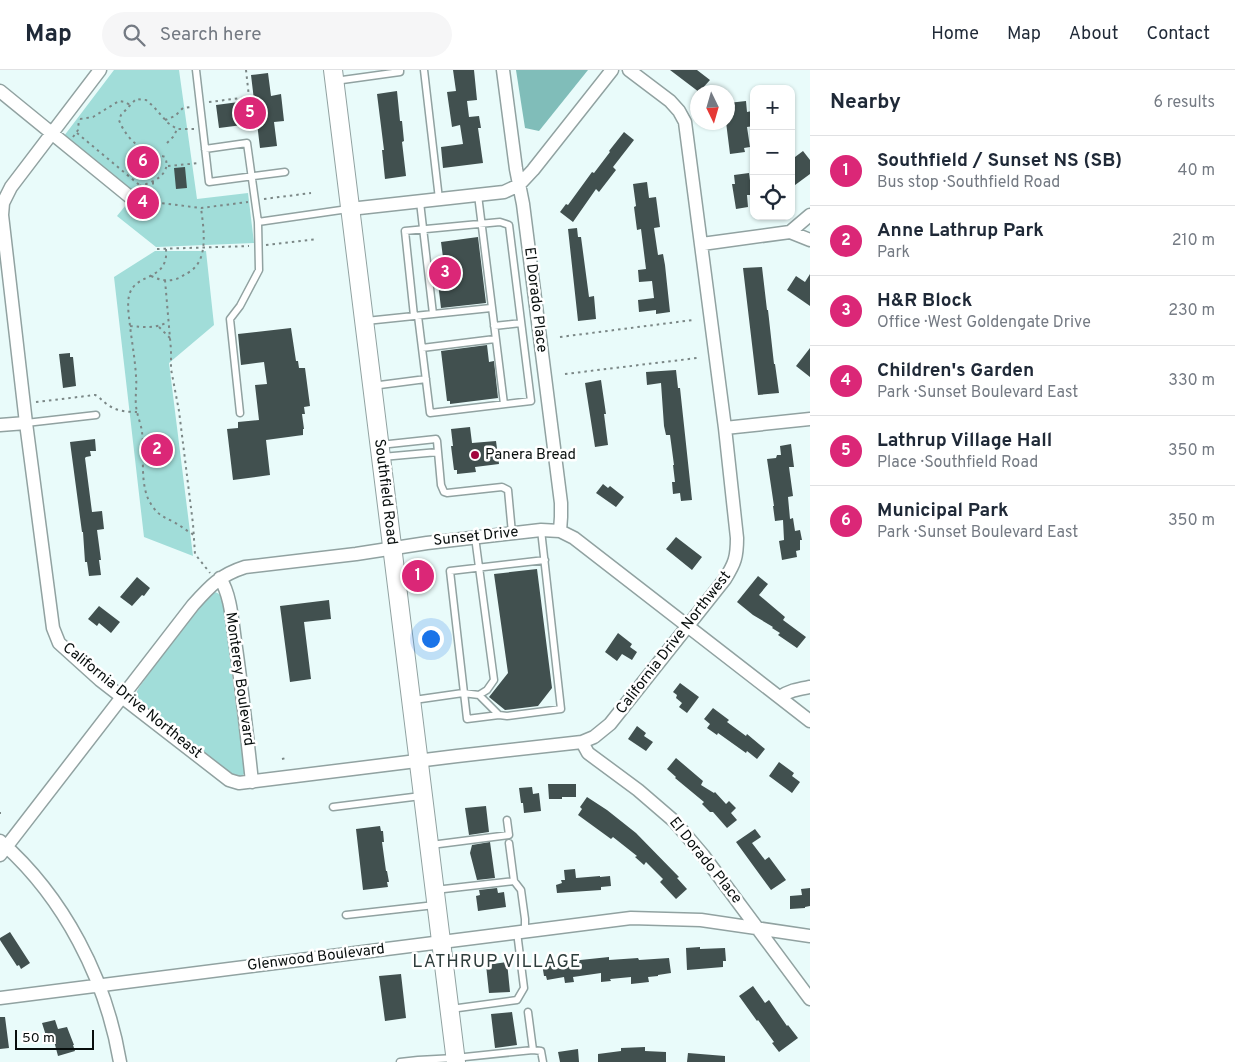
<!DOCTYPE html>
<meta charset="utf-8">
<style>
body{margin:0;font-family:Overpass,sans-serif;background:#f6f6f7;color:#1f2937}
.controls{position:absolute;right:15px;top:15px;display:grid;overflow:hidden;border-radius:10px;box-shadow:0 1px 4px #0004}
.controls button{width:45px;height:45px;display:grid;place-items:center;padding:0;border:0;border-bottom:1px solid #e0e1e3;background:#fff;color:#1f2937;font:25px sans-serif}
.compass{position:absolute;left:690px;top:15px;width:45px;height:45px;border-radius:50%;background:#fff;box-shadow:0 1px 4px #0004;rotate:175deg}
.scale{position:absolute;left:15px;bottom:12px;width:79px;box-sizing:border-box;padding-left:5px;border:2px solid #080e0d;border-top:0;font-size:14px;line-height:18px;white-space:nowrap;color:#080e0d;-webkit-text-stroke:4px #fff;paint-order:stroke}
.you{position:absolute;left:430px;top:568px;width:18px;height:18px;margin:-12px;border:4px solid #fff;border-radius:50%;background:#1a73e8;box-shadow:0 0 0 8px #1a73e833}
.badge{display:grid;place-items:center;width:32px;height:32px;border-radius:50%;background:#db2777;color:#fff;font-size:16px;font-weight:700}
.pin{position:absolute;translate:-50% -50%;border:2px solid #fff;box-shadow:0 1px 5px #0006}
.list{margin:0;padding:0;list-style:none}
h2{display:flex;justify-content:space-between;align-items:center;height:65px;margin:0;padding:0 20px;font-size:21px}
h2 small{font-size:16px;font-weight:400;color:#747a83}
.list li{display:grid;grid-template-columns:32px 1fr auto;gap:15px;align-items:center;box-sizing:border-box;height:70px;padding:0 20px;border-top:1px solid #e0e1e3}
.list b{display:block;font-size:19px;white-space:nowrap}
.list p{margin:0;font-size:16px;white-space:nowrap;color:#747a83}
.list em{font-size:16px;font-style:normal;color:#747a83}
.icon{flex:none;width:28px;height:28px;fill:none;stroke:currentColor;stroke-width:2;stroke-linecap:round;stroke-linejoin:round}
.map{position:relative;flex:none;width:810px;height:992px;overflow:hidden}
header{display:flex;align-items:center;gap:30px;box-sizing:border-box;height:70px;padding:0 25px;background:#fff;border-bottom:1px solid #e0e1e3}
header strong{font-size:24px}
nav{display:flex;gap:28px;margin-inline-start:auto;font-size:18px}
.search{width:350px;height:45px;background:#f6f6f7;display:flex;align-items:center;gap:12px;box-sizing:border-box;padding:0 18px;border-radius:28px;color:#747a83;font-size:19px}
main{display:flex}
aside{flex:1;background:#fff}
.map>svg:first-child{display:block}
.green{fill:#a1ddd9}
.forest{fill:#80bdb9}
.building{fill:#41504f}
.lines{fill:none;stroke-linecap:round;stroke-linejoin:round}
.lane-casing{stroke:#91a2a1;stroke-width:9}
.street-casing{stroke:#91a2a1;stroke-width:15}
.secondary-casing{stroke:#91a2a1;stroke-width:20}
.path{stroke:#7b8786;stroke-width:2;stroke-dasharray:2.5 4;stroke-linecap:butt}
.lane{stroke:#fff;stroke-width:6}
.street{stroke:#fff;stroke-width:12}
.secondary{stroke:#fff;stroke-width:18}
.poi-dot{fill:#a3073e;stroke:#fff;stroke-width:2}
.labels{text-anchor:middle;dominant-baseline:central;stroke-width:5;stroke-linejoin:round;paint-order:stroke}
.street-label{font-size:15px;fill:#080e0d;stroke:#fff}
.poi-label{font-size:15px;fill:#080e0d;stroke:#fff;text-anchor:start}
.quarter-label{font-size:18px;letter-spacing:1px;fill:#2f3e3d;stroke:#fff}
</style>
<header>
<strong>Map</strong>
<div class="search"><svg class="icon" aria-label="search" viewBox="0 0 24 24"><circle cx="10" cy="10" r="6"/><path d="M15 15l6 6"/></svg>Search here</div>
<nav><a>Home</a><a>Map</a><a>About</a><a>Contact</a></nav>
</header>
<main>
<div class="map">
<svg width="810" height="992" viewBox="0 0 810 992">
<rect width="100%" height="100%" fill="#e9fbfa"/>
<path class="green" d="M 114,0 L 179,0 L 197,129 L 248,123 L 254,173 L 156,177 L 117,146 L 134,125 L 64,66 Z
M 155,181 L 206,181 L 214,255 L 169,293 L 193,486 L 144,467 L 114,207 Z
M 213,522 C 220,522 222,527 223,533 L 244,699 L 244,704 L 242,706 L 235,707 L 138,633 C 134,626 136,622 140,616 L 177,565 Z"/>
<path class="forest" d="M 516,0 L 588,0 L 539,61 L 525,58 Z"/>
<path class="building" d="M 453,0 L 474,0 L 477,30 L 467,31 L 469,47 L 479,46 L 481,58 L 478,58 L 483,93 L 443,98 L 441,77 L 463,74 L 460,55 L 452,57 L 447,22 L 456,21 Z
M 670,0 L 697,0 L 710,10 L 699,22 Z
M 268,3 L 271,26 L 281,24 L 284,51 L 274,52 L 277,76 L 260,78 L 257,53 L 219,58 L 216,35 L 254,30 L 251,5 Z
M 397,21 L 400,51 L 402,51 L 404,71 L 402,72 L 406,106 L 385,109 L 382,80 L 384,80 L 377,24 Z
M 746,31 L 747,42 L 752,41 L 754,56 L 747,57 L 750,77 L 744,78 L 745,82 L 730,84 L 726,52 L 728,52 L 728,33 Z
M 624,62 L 634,70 L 613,97 L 616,100 L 599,122 L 596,119 L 573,152 L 560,142 L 566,134 L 568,135 L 592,102 L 594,103 L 610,82 L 609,81 Z
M 803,81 L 810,90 L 810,104 L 791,118 L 791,90 Z
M 185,97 L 187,118 L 176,119 L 174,98 Z
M 749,103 L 752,125 L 747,125 L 748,137 L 736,139 L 732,114 L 735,114 L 734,105 Z
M 647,112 L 649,128 L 656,127 L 660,157 L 654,158 L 658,185 L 663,184 L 665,195 L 670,242 L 656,244 L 656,240 L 639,242 L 638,230 L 654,228 L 652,211 L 639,212 L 638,200 L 646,199 L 641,159 L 637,160 L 634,137 L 636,136 L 633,114 Z
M 577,158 L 578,167 L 581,167 L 589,227 L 594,226 L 596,249 L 578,251 L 568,159 Z
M 478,167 L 486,233 L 441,238 L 436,196 L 444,195 L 441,172 Z
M 762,197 L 767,240 L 768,240 L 774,294 L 775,294 L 779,323 L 758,325 L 743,198 Z
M 810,204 L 810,236 L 787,220 L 796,206 L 805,212 Z
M 291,258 L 296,291 L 298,291 L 299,298 L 305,298 L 310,336 L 304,337 L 305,344 L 302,344 L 304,359 L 303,359 L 303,365 L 266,370 L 270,405 L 233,410 L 227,359 L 238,358 L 238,352 L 259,350 L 255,315 L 267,314 L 264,292 L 241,295 L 238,264 Z
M 487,275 L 489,292 L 494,291 L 498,328 L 450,334 L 450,331 L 447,331 L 441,281 Z
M 810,278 L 810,307 L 796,296 Z
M 70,283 L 70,287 L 73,287 L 76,316 L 63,318 L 59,284 Z
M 676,300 L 678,318 L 680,318 L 692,430 L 681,431 L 680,423 L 673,424 L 672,412 L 675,412 L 673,395 L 674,395 L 670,365 L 666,365 L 664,356 L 661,313 L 647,315 L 646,302 Z
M 601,310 L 606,344 L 604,344 L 608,375 L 595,377 L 585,313 Z
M 470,357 L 472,373 L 496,371 L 499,394 L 475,397 L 476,402 L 457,404 L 457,400 L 454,400 L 451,376 L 453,376 L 451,359 Z
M 95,369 L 96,381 L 90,381 L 91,386 L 86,387 L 85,388 L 92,442 L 102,441 L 104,459 L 97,460 L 101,490 L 99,490 L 101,505 L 89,506 L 87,492 L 85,492 L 83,462 L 82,462 L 70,372 Z
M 791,374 L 794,397 L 789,397 L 793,426 L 788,427 L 790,449 L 793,448 L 795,461 L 800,460 L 802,470 L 800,470 L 800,480 L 796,481 L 797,487 L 782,490 L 779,471 L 784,470 L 783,450 L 775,451 L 773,436 L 774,436 L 767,389 L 776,388 L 777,385 L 781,385 L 780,376 Z
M 603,414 L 608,418 L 610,416 L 624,427 L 616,437 L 596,423 Z
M 676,467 L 702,487 L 692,500 L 666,479 Z
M 537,499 L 552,618 L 538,636 L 505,640 L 489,627 L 508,603 L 494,504 Z
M 758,506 L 768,514 L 759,525 L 785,547 L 783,550 L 806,567 L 797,578 L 778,565 L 780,563 L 772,558 L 773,557 L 753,545 L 737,532 Z
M 137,507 L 150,518 L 144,526 L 142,525 L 132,536 L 120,527 Z
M 329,530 L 331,549 L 304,552 L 311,609 L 290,612 L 280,536 Z
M 99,536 L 120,552 L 111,563 L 99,553 L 97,556 L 88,549 Z
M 618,563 L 632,574 L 630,577 L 637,582 L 632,590 L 622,584 L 617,591 L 605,582 Z
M 680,613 L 699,627 L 687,643 L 679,637 L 682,633 L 676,628 L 677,625 L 673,622 Z
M 713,638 L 729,650 L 727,652 L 746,666 L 747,664 L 765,679 L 757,689 L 747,681 L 746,683 L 718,663 L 717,665 L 707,658 L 710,654 L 704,649 Z
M 637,656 L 646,663 L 644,666 L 653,672 L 646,681 L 628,669 Z
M 676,688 L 703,711 L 701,715 L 714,723 L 715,722 L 726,734 L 729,731 L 736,738 L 731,743 L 737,750 L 727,758 L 713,742 L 710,742 L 702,734 L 704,732 L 675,708 L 676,707 L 667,699 Z
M 779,692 L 794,703 L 792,706 L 800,712 L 792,723 L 769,706 Z
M 548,714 L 576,714 L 576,727 L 562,727 L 562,729 L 549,729 Z
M 532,717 L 533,724 L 539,723 L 541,741 L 524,743 L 523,733 L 521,733 L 519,718 Z
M 587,727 L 607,740 L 636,763 L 679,807 L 677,808 L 687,819 L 676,829 L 660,812 L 663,809 L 646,792 L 644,795 L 635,787 L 637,786 L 613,767 L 611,769 L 578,745 L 582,739 L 580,737 Z
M 486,736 L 489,762 L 469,765 L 465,738 Z
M 380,756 L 381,761 L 383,761 L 384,772 L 382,772 L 386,801 L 387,801 L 389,812 L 387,812 L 388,817 L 363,820 L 356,759 Z
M 755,759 L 761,767 L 752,773 L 765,790 L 769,787 L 786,810 L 771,820 L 736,772 Z
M 490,772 L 495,808 L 477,810 L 470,783 L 472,775 Z
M 575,799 L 576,808 L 600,806 L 600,807 L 610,806 L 611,816 L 601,817 L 601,820 L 557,823 L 556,815 L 562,813 L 561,810 L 565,810 L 564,800 Z
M 497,818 L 498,823 L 504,822 L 506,837 L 478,841 L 476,826 L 480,825 L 479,820 Z
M 810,818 L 810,836 L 805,837 L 805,838 L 790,839 L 790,826 L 802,825 L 801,819 Z
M 10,862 L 30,893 L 21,899 L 19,895 L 17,896 L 0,870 L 0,868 Z
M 700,877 L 700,879 L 725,878 L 726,891 L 723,891 L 723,897 L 687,900 L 686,878 Z
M 609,887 L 609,890 L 638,888 L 639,890 L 669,888 L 671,903 L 658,905 L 658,906 L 648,907 L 649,912 L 631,914 L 631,907 L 610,909 L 611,911 L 601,912 L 601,903 L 573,907 L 574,912 L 565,913 L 564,907 L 547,910 L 546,906 L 544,906 L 542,894 Z
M 507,892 L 510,922 L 489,923 L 486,895 Z
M 401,904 L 406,948 L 385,951 L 379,906 Z
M 753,916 L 765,933 L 769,930 L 787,956 L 788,955 L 798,968 L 779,982 L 772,973 L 774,972 L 758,950 L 757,951 L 739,926 Z
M 512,942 L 517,975 L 495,978 L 491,944 Z
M 0,947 L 5,947 L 9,978 L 0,979 Z
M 55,950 L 58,959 L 67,957 L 74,975 L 73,975 L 75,981 L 58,986 L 54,971 L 48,972 L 42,953 Z
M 645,977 L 645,981 L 666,982 L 666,992 L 598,992 L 598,984 L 621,981 L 621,978 Z
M 578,979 L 579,992 L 560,992 L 558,982 Z
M 688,983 L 725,986 L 725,992 L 687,992 Z"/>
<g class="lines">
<g class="lane-casing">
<path id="lane" d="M 196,0 L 209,112 L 285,102
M 424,0 L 439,129
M 335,11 L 400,2 L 400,0
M 205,79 L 247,73 L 258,152 L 259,200 L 240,236 L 230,249 L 240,343
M 478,125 L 504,334
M 420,132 L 433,244
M 258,152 L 348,139
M 414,246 L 405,161 L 500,152 L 509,155 L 531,331 L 430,343 L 418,246
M 366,251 L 491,238
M 494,256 L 521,253
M 422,278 L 495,269
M 372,316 L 426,309
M 26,353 L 96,345
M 380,375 L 436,369 L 437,371 L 441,415 L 444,422 L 447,423 L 502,417 L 508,420 L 512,463
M 382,387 L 438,382
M 541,460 L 561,639 L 507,646 L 499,645 L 467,649 L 450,501 L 545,490
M 475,467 L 494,610 L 487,620 L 479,625
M 414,630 L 463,623 L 479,625 L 499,645
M 333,737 L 421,726
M 509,773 L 514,811 L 521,820 L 525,849 L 525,861
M 431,775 L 509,765 L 507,750
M 435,820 L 514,811
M 346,845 L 435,835
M 451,939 L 517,930 L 524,918 L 517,862
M 528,942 L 533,980 L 541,981 L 543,992
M 400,992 L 418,990 L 455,988 L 533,980"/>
</g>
<g class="street-casing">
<path id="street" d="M 100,0 L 11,117 L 3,133 L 2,145 L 26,353 L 53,558 L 59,573 L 100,610 L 229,710 L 239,713 L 457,686 L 582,672 L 594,667 L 610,654 L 725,509 C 735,493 737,487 737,468 L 725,358 L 685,52 L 679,41 L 670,31 L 629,0
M 503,0 L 516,99 L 523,134 L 561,433 L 561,447 L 560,461
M 0,21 L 130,127
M 350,139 L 504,122 L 519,115 L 533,100 L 612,0
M 790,162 L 810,145
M 702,174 L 790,162 L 810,170
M 0,355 L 26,353
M 725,358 L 810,349
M 220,508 C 231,526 232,550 235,571 C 242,618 247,665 252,712
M 780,627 C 790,620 799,619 810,617
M 582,672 L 588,683 L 638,720 L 674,751 L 703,785 L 810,929
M 0,771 C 64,827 106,909 120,992
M 0,785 L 193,535 C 210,516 220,505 245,497 L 356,484 L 427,473 L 541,460 L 560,461 L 574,468 L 810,651
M 0,928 L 631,848 L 701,850 L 810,866"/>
</g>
<g class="secondary-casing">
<path id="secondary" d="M 333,0 L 456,992"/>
</g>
<path class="path" d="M 209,32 L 249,27 L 246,0
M 80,49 L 93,47 L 119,31 L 125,32 L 130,35
M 165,50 L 175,46 L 183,38 L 191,37
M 77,63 L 161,133 L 201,138 L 248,132
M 73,67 L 78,60 L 79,49
M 167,73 L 174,66 L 177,59
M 168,96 L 199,93
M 153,112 L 153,123 L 154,127
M 139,116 C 153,113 172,104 165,87 C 160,85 155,85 150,83 C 136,77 124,64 119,50 L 121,45 L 136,29 L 146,30 L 153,36 L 168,53 L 177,59 L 194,59
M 264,129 L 311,123
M 266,175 L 317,169
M 157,179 L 249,176
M 166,179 C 169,212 134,202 129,226 C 127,235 129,247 130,256 C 132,273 135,289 136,306 C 137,316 135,326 136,336 C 137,345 141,354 142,362 C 145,385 138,418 153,437 C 159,446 166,448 174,452 C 181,456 187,461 194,465
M 151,206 C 162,211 172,213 184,205 C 188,203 193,200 196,196 C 208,182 203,154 201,138
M 165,210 L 171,280 L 171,299 L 179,341 L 193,454 L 195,484 L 210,503
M 130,256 C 145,257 154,259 168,252
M 159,257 L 170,268
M 560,267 L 693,250
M 565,304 L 697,288
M 36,332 L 95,325 C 100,327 103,332 108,335 C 116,341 127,342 137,342
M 282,689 L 286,688
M 0,743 L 1,743"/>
<use href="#lane" class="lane"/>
<use href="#street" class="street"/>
<use href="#secondary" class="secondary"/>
</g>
<circle class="poi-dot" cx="475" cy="385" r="5"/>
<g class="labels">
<g class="street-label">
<text transform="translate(535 230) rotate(83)">El Dorado Place</text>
<text transform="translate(385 422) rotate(83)">Southfield Road</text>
<text transform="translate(476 467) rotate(-6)">Sunset Drive</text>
<text transform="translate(674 573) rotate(-52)">California Drive Northwest</text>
<text transform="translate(239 609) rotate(82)">Monterey Boulevard</text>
<text transform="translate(132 631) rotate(39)">California Drive Northeast</text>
<text transform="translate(705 791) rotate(51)">El Dorado Place</text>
<text transform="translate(316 888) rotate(-7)">Glenwood Boulevard</text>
</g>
<g class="poi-label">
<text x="485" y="385">Panera Bread</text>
</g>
<g class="quarter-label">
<text x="497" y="892">LATHRUP VILLAGE</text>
</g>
</g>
</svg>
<div class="controls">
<button>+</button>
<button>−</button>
<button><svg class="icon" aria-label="locate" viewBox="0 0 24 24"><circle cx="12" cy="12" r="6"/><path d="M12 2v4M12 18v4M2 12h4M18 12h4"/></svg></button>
</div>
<svg class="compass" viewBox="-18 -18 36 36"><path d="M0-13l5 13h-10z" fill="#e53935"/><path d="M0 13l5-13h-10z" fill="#747a83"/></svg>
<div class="scale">50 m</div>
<div class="you"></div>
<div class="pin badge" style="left:418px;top:506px">1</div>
<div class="pin badge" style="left:157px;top:380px">2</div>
<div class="pin badge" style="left:445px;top:203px">3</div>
<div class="pin badge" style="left:143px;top:133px">4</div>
<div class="pin badge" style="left:250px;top:43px">5</div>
<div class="pin badge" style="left:143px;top:92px">6</div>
</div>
<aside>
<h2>Nearby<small>6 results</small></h2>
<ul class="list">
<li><span class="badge">1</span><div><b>Southfield / Sunset NS (SB)</b><p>Bus stop · Southfield Road</p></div><em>40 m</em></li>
<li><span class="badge">2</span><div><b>Anne Lathrup Park</b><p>Park</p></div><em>210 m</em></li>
<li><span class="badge">3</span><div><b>H&amp;R Block</b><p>Office · West Goldengate Drive</p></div><em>230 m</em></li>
<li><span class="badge">4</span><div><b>Children's Garden</b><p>Park · Sunset Boulevard East</p></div><em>330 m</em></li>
<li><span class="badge">5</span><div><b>Lathrup Village Hall</b><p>Place · Southfield Road</p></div><em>350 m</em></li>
<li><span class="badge">6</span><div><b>Municipal Park</b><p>Park · Sunset Boulevard East</p></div><em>350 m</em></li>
</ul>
</aside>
</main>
